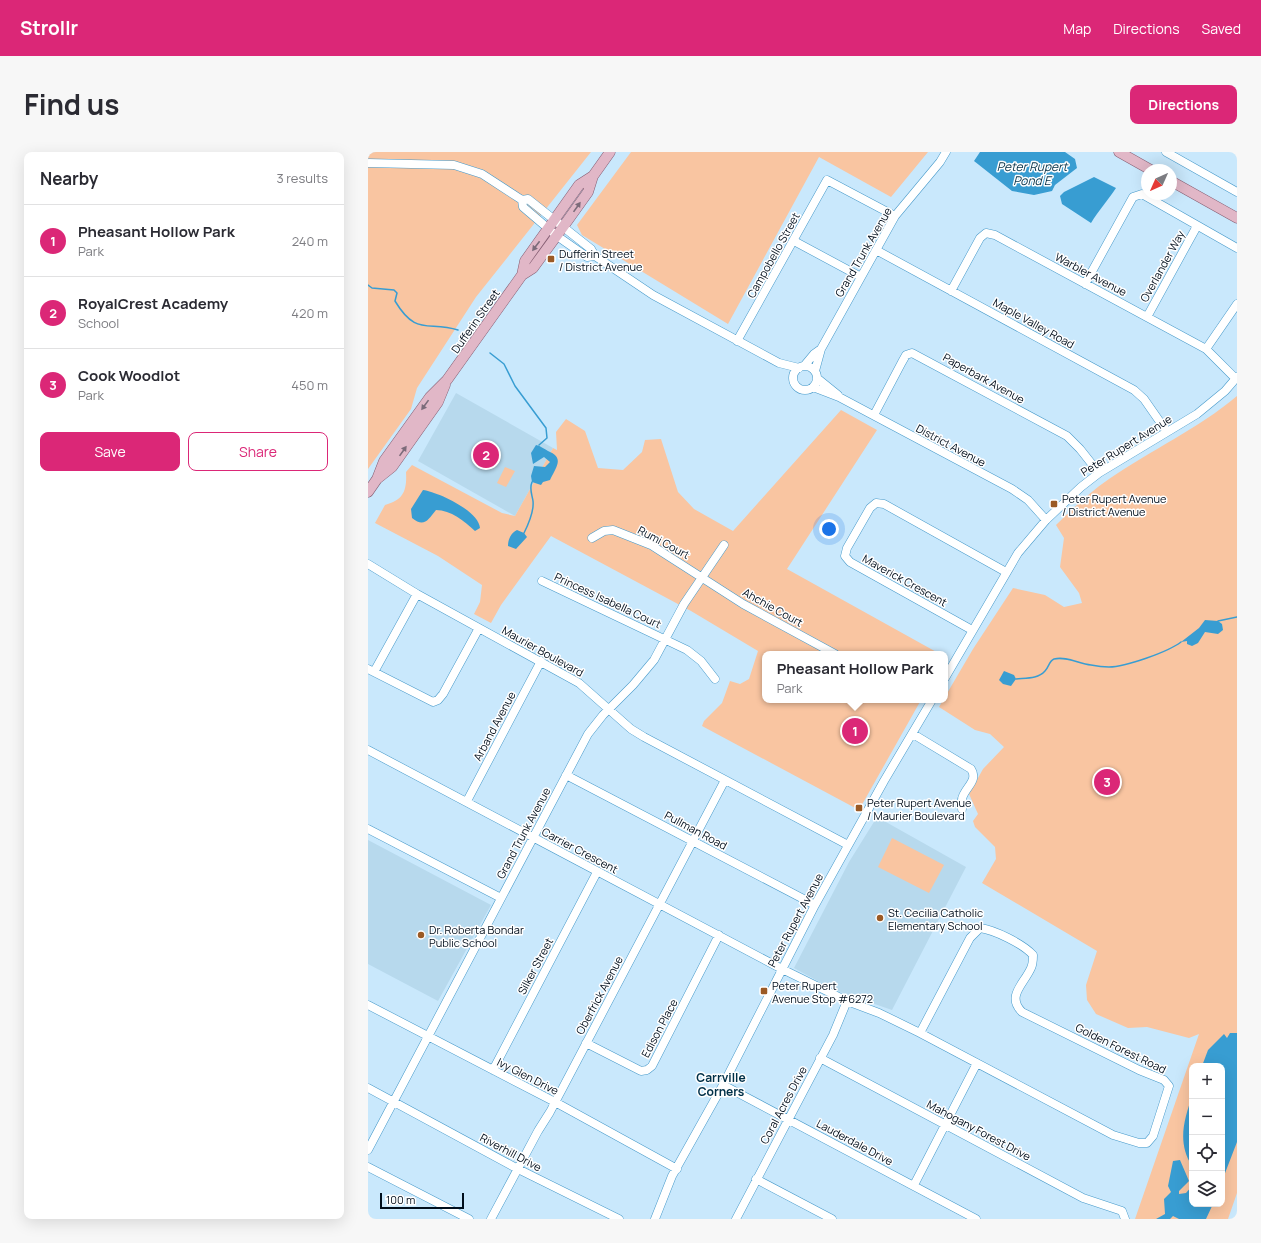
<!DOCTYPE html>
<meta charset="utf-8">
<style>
body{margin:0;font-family:Manrope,sans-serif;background:#f7f7f7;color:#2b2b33}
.controls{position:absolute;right:12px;bottom:12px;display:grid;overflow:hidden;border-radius:8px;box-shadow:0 4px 16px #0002}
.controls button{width:36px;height:36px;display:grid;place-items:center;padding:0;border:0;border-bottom:1px solid #e1e1e2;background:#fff;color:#2b2b33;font:20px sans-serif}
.compass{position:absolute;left:773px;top:12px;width:36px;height:36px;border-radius:50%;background:#fff;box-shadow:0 4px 16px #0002;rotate:225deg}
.scale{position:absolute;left:12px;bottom:10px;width:84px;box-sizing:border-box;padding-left:4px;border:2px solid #000e1c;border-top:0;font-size:11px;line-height:14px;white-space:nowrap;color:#000e1c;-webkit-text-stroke:3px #fff;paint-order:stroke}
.you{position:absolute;left:461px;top:377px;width:14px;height:14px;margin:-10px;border:3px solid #fff;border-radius:50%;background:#1a73e8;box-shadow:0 0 0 6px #1a73e833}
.badge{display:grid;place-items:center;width:26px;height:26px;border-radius:50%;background:#db2777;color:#fff;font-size:13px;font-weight:700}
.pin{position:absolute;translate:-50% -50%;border:2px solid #fff;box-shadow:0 1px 4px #0006}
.popup{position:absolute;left:394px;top:499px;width:186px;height:52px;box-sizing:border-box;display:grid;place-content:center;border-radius:8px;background:#fff;filter:drop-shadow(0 1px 3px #0005);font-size:13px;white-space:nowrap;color:#7c7c81}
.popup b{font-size:15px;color:#2b2b33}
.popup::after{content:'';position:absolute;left:50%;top:100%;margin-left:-8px;border:8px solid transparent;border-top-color:#fff}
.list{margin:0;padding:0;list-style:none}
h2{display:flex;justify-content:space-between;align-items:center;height:52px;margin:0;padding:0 16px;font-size:17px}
h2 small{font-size:13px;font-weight:400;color:#7c7c81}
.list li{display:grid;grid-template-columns:26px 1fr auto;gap:12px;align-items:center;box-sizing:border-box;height:72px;padding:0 16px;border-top:1px solid #e1e1e2}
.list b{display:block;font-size:15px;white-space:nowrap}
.list p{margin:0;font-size:13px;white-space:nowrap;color:#7c7c81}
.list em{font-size:13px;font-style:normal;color:#7c7c81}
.actions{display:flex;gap:8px;padding:12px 16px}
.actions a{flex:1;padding:9px 0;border:1px solid #db2777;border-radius:8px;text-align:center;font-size:14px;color:#db2777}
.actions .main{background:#db2777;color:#fff}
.icon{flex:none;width:22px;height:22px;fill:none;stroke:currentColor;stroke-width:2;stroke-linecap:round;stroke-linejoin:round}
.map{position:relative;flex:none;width:869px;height:1067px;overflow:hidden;border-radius:8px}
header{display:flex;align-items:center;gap:24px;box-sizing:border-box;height:56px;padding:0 20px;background:#db2777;color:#fff}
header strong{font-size:19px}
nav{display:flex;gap:22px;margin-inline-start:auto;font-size:14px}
.intro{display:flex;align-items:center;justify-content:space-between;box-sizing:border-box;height:96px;padding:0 24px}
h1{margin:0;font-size:28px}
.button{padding:10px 18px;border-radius:8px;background:#db2777;color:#fff;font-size:14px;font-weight:700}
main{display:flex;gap:24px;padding:0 24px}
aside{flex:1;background:#fff;border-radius:8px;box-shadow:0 4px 16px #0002}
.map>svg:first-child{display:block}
.built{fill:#b7d9ed}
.green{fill:#f9c5a1;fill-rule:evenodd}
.water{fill:#389dd2}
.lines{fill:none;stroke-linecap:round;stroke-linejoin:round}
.stream{stroke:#389dd2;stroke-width:1.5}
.minor-casing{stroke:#479aca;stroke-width:9}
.major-casing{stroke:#855d72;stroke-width:11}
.minor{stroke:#fff;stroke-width:8}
.major{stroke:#e1b7c7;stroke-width:10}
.oneway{fill:#7c6b7a}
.poi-dot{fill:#9b5a25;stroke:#fff;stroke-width:1.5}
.labels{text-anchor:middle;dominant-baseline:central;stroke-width:3;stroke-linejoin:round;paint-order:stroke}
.street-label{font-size:11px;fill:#000e1c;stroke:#fff}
.poi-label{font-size:11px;fill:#000e1c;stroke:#fff;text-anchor:start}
.water-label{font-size:12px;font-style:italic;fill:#032f45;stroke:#fff}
.neighbourhood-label{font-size:12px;font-weight:bold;fill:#003048;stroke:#fff}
</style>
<header>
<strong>Strollr</strong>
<nav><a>Map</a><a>Directions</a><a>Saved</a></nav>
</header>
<div class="intro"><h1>Find us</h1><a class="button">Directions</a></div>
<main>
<aside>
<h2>Nearby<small>3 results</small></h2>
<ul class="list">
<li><span class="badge">1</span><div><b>Pheasant Hollow Park</b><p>Park</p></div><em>240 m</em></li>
<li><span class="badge">2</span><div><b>RoyalCrest Academy</b><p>School</p></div><em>420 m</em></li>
<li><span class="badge">3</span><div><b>Cook Woodlot</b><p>Park</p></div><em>450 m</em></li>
</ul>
<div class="actions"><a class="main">Save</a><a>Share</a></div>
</aside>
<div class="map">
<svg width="869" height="1067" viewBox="0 0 869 1067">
<rect width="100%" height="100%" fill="#c9e8fc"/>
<path class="built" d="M 88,241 L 185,296 L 147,364 L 50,309 Z
M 509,665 L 598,715 L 524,858 L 466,838 L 426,816 L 481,710 Z
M 0,688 L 123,753 L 70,849 L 0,812 Z"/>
<path class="green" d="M 0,0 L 223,0 L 108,145 L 49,236 L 43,257 L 0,317 Z
M 263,0 L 560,0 L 523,45 L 451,5 L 360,172 L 214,83 L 209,73 Z
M 869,244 L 869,1041 L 860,1067 L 767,1067 L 831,882 L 821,886 L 779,875 L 760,876 L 728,862 L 719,848 L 718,833 L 729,799 L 614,731 L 628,707 L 627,695 L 607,675 L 605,669 L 610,662 L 601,642 L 615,617 L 636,595 L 622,582 L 607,578 L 571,555 L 605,497 L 645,436 L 677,443 L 696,455 L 714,451 L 711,441 L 692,415 L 696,386 L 688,373 C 705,356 722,340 741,327 C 783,298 830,277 869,244 ZM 824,914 L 854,914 L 854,1052 L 824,1052 Z
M 473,258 L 509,278 L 419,417 L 572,502 L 397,502 L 397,548 L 553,548 L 491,658 L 334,574 L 336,569 L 354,551 L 362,529 L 372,532 L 381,527 L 390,499 L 323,459 L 183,384 L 133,453 L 123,471 L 106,462 L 112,450 L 114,433 L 70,404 L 7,371 L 17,353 C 36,348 39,338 38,320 L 44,313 L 134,361 L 147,364 L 185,296 L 189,298 L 188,280 L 198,267 L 217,279 L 230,316 L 255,318 L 274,300 L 277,288 L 293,287 L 310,340 L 326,357 L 365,379 Z
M 137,315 L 147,319 L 138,335 L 129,331 Z
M 524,686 L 576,713 L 561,741 L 510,715 Z"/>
<path class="water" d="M 612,0 L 697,0 L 707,7 L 709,16 L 687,33 L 684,39 L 666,43 L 644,39 L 606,9 Z
M 726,25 L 748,36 C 740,48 731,58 723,71 L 694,52 L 692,44 L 696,40 Z
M 168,293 C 173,294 176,297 180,299 C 197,306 188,315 182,328 L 175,330 L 173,333 L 164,330 L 163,324 L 166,314 L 177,315 L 182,310 L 176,305 L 165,312 L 163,301 Z
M 55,338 C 70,340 111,359 112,376 L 107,379 C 96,369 83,358 68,358 C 60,368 56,376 44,366 L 43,357 Z
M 149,378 L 156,381 L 159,385 L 148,397 L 140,394 C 140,387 143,381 149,378 Z
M 837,468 L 850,469 L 854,472 L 855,478 L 850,482 L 837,480 L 830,491 L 824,494 L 819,492 L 819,489 L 813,490 L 831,476 Z
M 636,519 L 646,523 L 648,527 L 643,534 L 635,532 L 631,528 Z
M 862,881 L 869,881 L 869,990 L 854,1029 L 854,914 L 834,914 L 840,898 L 856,882 L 859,886 Z
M 824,944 L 824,1014 C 809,990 816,969 824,944 Z
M 812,1008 L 821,1029 L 811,1039 L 811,1042 L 818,1041 L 824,1034 L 824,1052 L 845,1052 L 838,1067 L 811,1067 L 805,1064 L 802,1067 L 788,1067 L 797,1062 L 796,1047 L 803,1040 L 800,1034 L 805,1009 Z"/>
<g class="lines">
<path class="stream" d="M 0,133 L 4,136 L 26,138 L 29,141 L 27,149 C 48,184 59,169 90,178
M 122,201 L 136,212 L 147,234 L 178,276 L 179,286 L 171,293
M 156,381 C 160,373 166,358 165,349 C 164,342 161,337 164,330
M 850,469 L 869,465
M 648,527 C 659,526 670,527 677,519 C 681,515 681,509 686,507 C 699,504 711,512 723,513 C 728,514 735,515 741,515 C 757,515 800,500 813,490"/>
<g class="minor-casing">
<path id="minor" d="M 798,0 L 869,40
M 0,11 L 86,13 L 114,22 L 154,48 L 160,47 L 223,97 L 227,104 L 285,143 L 411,211 L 431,216
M 154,48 L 155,55 L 189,84 L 219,105 L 227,104
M 426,89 L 493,125
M 508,98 L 766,238 L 776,247 L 799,280
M 717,132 L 765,45 L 774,42 L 869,96
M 583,139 L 612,86 L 618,81 L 627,83 L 838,197 L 868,227
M 779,165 L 829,74
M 369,189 L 459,28 L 527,64
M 838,197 L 869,152
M 436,214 L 446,202 L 453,197
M425 226a12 12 0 1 1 24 0a12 12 0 1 1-24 0Z
M 447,219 L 453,197 L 527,64 L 572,10 L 578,0
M 449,226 L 470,243
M 445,235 L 471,245 L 644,337 L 660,348 L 678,368
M 506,263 L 534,210 L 538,203 L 544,201 L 699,284 L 712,297 L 731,321
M 224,386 L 236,379 L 245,378 L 283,393 L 375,452 L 467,502
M 0,412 L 49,442 L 211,531 L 263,577 L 276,585 L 480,693
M 174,429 L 319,498 L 333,509 L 347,527
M 604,478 L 482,410 L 477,404 L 479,396 L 502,356 L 508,351 L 516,352 L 638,420
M 0,517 L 65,550 L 70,548 L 75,542 L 111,476
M 6,520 L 49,442
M 577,526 L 650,401 L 678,368 L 713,335 L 731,321 L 829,262 L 857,239 L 869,225
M 545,582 L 603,617 C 611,629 596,636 594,647 C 593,650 594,654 594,657
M 0,598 L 414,817 L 479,849 L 511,861 L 552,881 L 745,983 L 771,991 L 779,991 L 785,984 L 801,934 L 796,928 L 771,918 L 654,860 C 638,844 656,832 663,816 C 665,812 665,807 665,803 C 655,792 627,778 612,776 L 602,786 L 552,881
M 198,623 L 447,753
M 99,649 L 173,509
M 0,677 L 133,746
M 0,853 L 187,950 L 309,1017
M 218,891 L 273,919 L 279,918 L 284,914 L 351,783
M 452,906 L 715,1046 L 754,1059 L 757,1067
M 125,918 L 229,720
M 355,933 L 608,1067
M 0,936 L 150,1017 L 251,1067
M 0,998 L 220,582 L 235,563 L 265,533 L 286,508 L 316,452 L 356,393
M 0,1015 L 101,1067
M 388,1027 L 464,1067
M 546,1033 L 609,911
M 123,1067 L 170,979 L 182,960 L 357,628
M 287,1067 L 304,1024 L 355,933 L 447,753 L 516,629 L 564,548
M 368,1067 L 465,883 L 479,849"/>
</g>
<g class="major-casing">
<path id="major" d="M 751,0 L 783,18
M 803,29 L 869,66
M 154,123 L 157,109 L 211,33 L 225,24
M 9,327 L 16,309 L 62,245 L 79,228 L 154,123 L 165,116 L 195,75 L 220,40 L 225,24 L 242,0
M 0,340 L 9,327 L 24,315 L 70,250 L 77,233"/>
</g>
<use href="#minor" class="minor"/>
<use href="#major" class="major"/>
</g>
<defs><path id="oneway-solid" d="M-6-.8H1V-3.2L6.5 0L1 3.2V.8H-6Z"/></defs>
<g class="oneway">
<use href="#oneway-solid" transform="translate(209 55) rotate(-55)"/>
<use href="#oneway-solid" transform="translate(168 94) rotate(127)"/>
<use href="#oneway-solid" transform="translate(57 253) rotate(126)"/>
<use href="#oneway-solid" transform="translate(35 299) rotate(-55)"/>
</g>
<g class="poi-dot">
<rect x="179" y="103" width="8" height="8" rx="2"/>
<rect x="682" y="348" width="8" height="8" rx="2"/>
<rect x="487" y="652" width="8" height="8" rx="2"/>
<circle cx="512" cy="766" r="4"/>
<circle cx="53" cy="783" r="4"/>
<rect x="392" y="835" width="8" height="8" rx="2"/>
</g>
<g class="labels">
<g class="street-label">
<text transform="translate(495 100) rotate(-60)">Grand Trunk Avenue</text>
<text transform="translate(405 103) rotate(-61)">Campobello Street</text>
<text transform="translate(794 114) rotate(-61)">Overlander Way</text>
<text transform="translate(723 122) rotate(28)">Warbler Avenue</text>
<text transform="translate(107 169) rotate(-55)">Dufferin Street</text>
<text transform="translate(666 171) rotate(29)">Maple Valley Road</text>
<text transform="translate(616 226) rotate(29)">Paperbark Avenue</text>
<text transform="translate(583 293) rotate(28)">District Avenue</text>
<text transform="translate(758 293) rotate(-32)">Peter Rupert Avenue</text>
<text transform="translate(296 390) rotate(28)">Rumi Court</text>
<text transform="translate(537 428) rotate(29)">Maverick Crescent</text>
<text transform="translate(240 448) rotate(25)">Princess Isabella Court</text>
<text transform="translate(405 455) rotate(29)">Ahchie Court</text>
<text transform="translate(175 499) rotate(29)">Maurier Boulevard</text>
<text transform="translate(126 574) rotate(-62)">Arband Avenue</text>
<text transform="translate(328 678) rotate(28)">Pullman Road</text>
<text transform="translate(155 681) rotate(-62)">Grand Trunk Avenue</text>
<text transform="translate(212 698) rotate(28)">Carrier Crescent</text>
<text transform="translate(427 768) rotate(-62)">Peter Rupert Avenue</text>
<text transform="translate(167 814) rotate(-62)">Silker Street</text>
<text transform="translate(231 843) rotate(-62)">Oberfrick Avenue</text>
<text transform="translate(291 876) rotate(-62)">Edison Place</text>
<text transform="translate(753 896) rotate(26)">Golden Forest Road</text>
<text transform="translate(160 924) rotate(27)">Ivy Glen Drive</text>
<text transform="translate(415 953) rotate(-62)">Coral Acres Drive</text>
<text transform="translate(611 978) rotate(28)">Mahogany Forest Drive</text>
<text transform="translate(487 990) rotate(28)">Lauderdale Drive</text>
<text transform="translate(143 1000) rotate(28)">Riverhill Drive</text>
</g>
<g class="poi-label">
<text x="191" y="101">Dufferin Street<tspan x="191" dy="13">/ District Avenue</tspan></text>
<text x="694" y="346">Peter Rupert Avenue<tspan x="694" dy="13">/ District Avenue</tspan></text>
<text x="499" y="650">Peter Rupert Avenue<tspan x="499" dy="13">/ Maurier Boulevard</tspan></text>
<text x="520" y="760">St. Cecilia Catholic<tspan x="520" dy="13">Elementary School</tspan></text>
<text x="61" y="777">Dr. Roberta Bondar<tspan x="61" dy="13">Public School</tspan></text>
<text x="404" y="833">Peter Rupert<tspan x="404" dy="13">Avenue Stop #6272</tspan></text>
</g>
<g class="water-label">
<text x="664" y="14">Peter Rupert<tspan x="664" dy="14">Pond E</tspan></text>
</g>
<g class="neighbourhood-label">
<text x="353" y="925">Carrville<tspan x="353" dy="14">Corners</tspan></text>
</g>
</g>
</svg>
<div class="controls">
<button>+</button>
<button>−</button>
<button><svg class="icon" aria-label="locate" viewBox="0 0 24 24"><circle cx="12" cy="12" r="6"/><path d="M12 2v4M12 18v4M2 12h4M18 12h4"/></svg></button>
<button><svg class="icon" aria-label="layers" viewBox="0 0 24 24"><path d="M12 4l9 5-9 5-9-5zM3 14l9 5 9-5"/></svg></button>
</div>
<svg class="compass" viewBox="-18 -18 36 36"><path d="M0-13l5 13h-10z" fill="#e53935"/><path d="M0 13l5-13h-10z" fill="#7c7c81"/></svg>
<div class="scale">100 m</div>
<div class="you"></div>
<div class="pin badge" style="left:487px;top:579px">1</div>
<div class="popup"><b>Pheasant Hollow Park</b>Park</div>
<div class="pin badge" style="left:118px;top:303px">2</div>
<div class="pin badge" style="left:739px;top:630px">3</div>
</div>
</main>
